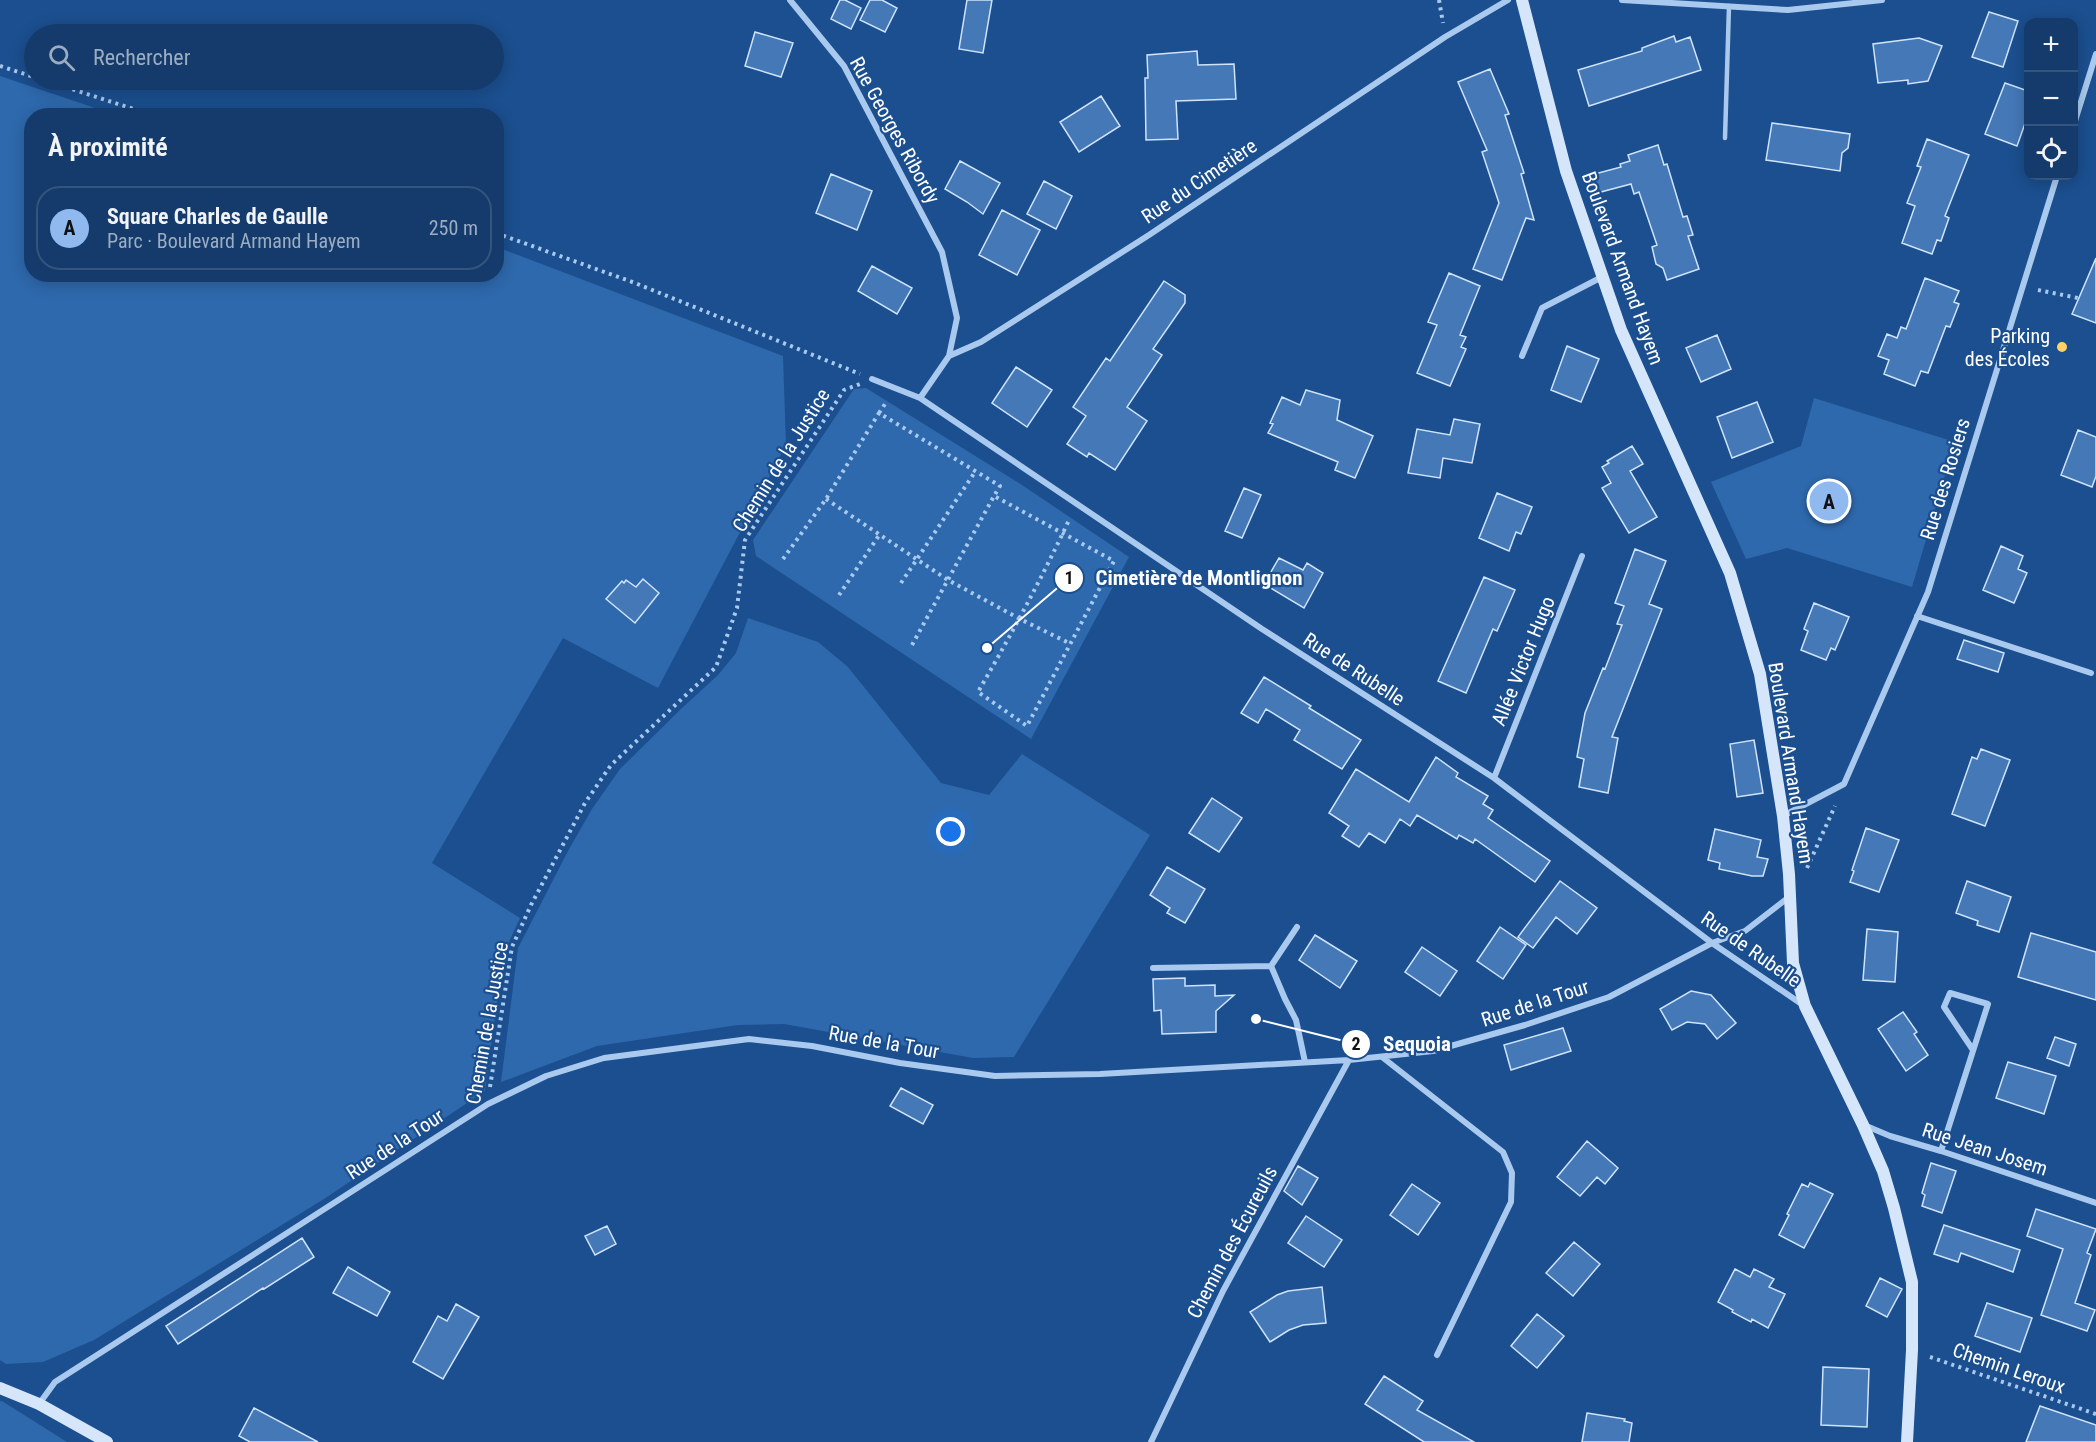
<!DOCTYPE html>
<html lang="fr">
<meta charset="utf-8">
<style>
body{margin:0;font-family:"Roboto Condensed",sans-serif;background:#214673;color:#f1f3f6}
.controls{position:absolute;right:18px;top:18px;display:grid;overflow:hidden;border-radius:12px;box-shadow:0 3px 15px #0003}
.controls button{width:54px;height:54px;display:grid;place-items:center;padding:0;border:0;border-bottom:2px solid #33557e;background:#143b6b;color:#f1f3f6;font:30px sans-serif}
.you{position:absolute;left:951px;top:832px;width:21px;height:21px;margin:-15px;border:4px solid #fff;border-radius:50%;background:#1a73e8;box-shadow:0 0 0 9px #1a73e833}
.badge{display:grid;place-items:center;width:39px;height:39px;border-radius:50%;background:#90b9f0;color:#111;font-size:20px;font-weight:700}
.pin{position:absolute;translate:-50% -50%;border:3px solid #fff;box-shadow:0 2px 6px #0006}
.list{margin:0;padding:0;list-style:none}
h2{display:flex;justify-content:space-between;align-items:center;height:78px;margin:0;padding:0 24px;font-size:26px}
h2 small{font-size:20px;font-weight:400;color:#9dadc1}
.list li{display:grid;grid-template-columns:39px 1fr auto;gap:18px;align-items:center;box-sizing:border-box;height:84px;margin:0 12px 12px;padding:0 12px;border:2px solid #33557e;border-radius:24px}
.list b{display:block;font-size:22px;white-space:nowrap}
.list p{margin:0;font-size:20px;white-space:nowrap;color:#9dadc1}
.list em{font-size:20px;font-style:normal;color:#9dadc1}
.icon{flex:none;width:33px;height:33px;fill:none;stroke:currentColor;stroke-width:2;stroke-linecap:round;stroke-linejoin:round}
.map{position:relative;flex:none;width:2096px;height:1442px;overflow:hidden}
.search{position:absolute;background:#143b6b;box-shadow:0 3px 15px #0003;left:24px;top:24px;width:480px;height:66px;display:flex;align-items:center;gap:15px;box-sizing:border-box;padding:0 21px;border-radius:33px;color:#9dadc1;font-size:22px}
.panel{position:absolute;background:#143b6b;box-shadow:0 3px 15px #0003;left:24px;top:108px;width:480px;height:174px;border-radius:24px}
.map>svg:first-child{display:block}
.green{fill:#2e69ad}
.building{fill:#4478b7;stroke:#cfe3fa;stroke-width:1.5}
.lines{fill:none;stroke-linecap:round;stroke-linejoin:round}
.path{stroke:#a9c9ee;stroke-width:4;stroke-dasharray:3 4.5;stroke-linecap:butt}
.lane{stroke:#a9c9ee;stroke-width:4.5}
.street{stroke:#a9c9ee;stroke-width:6}
.secondary{stroke:#d6e6fa;stroke-width:12}
.poi-dot{fill:#ffd166;stroke:#1b4f8f;stroke-width:2}
.labels{text-anchor:middle;dominant-baseline:central;stroke-width:4.5;stroke-linejoin:round;paint-order:stroke}
.street-label{font-size:20px;fill:#fff;stroke:#1b4f8f}
.poi-label{font-size:20px;fill:#fff;stroke:#1b4f8f;text-anchor:end}
.leader{fill:none;stroke:#fff;stroke-width:2}
.callout-dot{fill:#fff;stroke:#1b4f8f;stroke-width:2}
.mark-label{font-size:18px;text-anchor:middle;font-weight:bold;fill:#111}
.callout-label{font-size:21px;text-anchor:middle;font-weight:bold;fill:#fff;stroke:#1b4f8f;stroke-width:4.5;stroke-linejoin:round;paint-order:stroke}
</style>
<div class="map">
<svg width="2096" height="1442" viewBox="0 0 2096 1442">
<rect width="100%" height="100%" fill="#1b4f8f"/>
<path class="green" d="M 0,76 L 116,115 L 32,116 L 32,274 L 496,274 L 497,247 L 783,356 L 786,445 L 658,688 L 563,638 L 432,863 L 520,918 L 508,944 L 501,972 L 485,1091 L 324,1199 L 94,1340 L 43,1362 L 6,1364 L 0,1360 Z
M 866,388 L 1022,485 L 1129,557 L 1031,739 L 756,556 L 753,540 L 854,389 Z
M 1814,398 L 1955,442 L 1912,587 L 1787,548 L 1746,559 L 1711,482 L 1801,446 Z
M 748,618 L 818,642 L 848,667 L 941,783 L 989,795 L 1022,754 L 1150,835 L 1014,1057 L 973,1058 L 784,1024 L 738,1025 L 597,1046 L 501,1082 L 518,948 L 568,851 L 592,809 L 620,769 L 682,708 L 718,675 L 736,653 Z
M 0,1401 L 2,1401 L 67,1442 L 0,1442 Z"/>
<path class="building" d="M 840,0 L 845,0 L 861,8 L 851,29 L 831,19 Z
M 870,0 L 882,0 L 897,8 L 885,32 L 860,20 Z
M 967,0 L 992,0 L 983,53 L 959,49 Z
M 1989,12 L 2018,21 L 2003,67 L 1972,57 Z
M 755,32 L 793,43 L 781,77 L 745,66 Z
M 1674,36 L 1676,42 L 1690,37 L 1701,70 L 1589,106 L 1578,70 L 1642,51 L 1642,48 Z
M 1919,38 L 1942,46 L 1928,81 L 1908,84 L 1908,80 L 1878,83 L 1873,44 Z
M 1197,51 L 1198,65 L 1234,64 L 1236,99 L 1176,101 L 1178,139 L 1146,140 L 1145,78 L 1148,78 L 1147,55 Z
M 1490,69 L 1509,114 L 1505,115 L 1524,173 L 1521,174 L 1534,220 L 1526,218 L 1502,280 L 1473,269 L 1499,203 L 1482,152 L 1487,150 L 1458,82 Z
M 2005,83 L 2028,91 L 2028,115 L 2017,146 L 1985,134 Z
M 1101,96 L 1120,126 L 1079,152 L 1060,122 Z
M 1772,123 L 1850,134 L 1848,148 L 1842,153 L 1840,171 L 1766,160 Z
M 1927,139 L 1969,155 L 1945,216 L 1949,218 L 1941,241 L 1937,240 L 1932,254 L 1902,243 L 1915,206 L 1907,203 L 1921,167 L 1917,166 Z
M 1658,145 L 1664,165 L 1667,164 L 1683,217 L 1687,216 L 1693,235 L 1688,236 L 1699,269 L 1667,280 L 1663,268 L 1656,264 L 1652,247 L 1657,245 L 1639,192 L 1634,194 L 1631,184 L 1597,193 L 1591,175 L 1621,167 L 1620,164 L 1630,161 L 1628,155 Z
M 960,161 L 1000,183 L 983,214 L 967,202 L 945,189 Z
M 831,174 L 872,191 L 857,230 L 816,213 Z
M 1044,181 L 1072,196 L 1056,229 L 1027,214 Z
M 1002,210 L 1040,230 L 1017,275 L 979,255 Z
M 2096,258 L 2096,323 L 2072,314 Z
M 872,266 L 912,288 L 897,314 L 858,291 Z
M 1449,273 L 1480,286 L 1460,335 L 1466,337 L 1461,347 L 1466,349 L 1450,386 L 1417,373 L 1437,325 L 1428,322 Z
M 1925,278 L 1959,291 L 1954,302 L 1959,304 L 1950,327 L 1946,326 L 1928,373 L 1921,371 L 1915,386 L 1884,374 L 1889,360 L 1878,356 L 1887,334 L 1897,338 L 1901,327 L 1906,329 Z
M 1164,281 L 1185,295 L 1185,303 L 1153,349 L 1162,355 L 1127,407 L 1147,421 L 1115,470 L 1089,453 L 1087,457 L 1067,444 L 1086,416 L 1073,407 L 1106,358 L 1110,361 Z
M 1717,335 L 1731,369 L 1701,382 L 1686,348 Z
M 1567,346 L 1599,359 L 1581,402 L 1551,390 Z
M 1016,367 L 1052,390 L 1027,427 L 992,403 Z
M 1306,390 L 1340,400 L 1337,420 L 1373,436 L 1355,478 L 1335,470 L 1338,462 L 1268,433 L 1273,424 L 1270,423 L 1282,397 L 1300,405 Z
M 1757,402 L 1773,442 L 1732,458 L 1717,417 Z
M 1454,419 L 1480,424 L 1472,463 L 1443,458 L 1440,478 L 1408,473 L 1417,429 L 1450,435 Z
M 2078,430 L 2096,437 L 2096,476 L 2092,487 L 2061,475 Z
M 1632,446 L 1643,464 L 1630,471 L 1657,517 L 1629,533 L 1602,488 L 1611,483 L 1602,467 L 1609,463 L 1607,461 Z
M 1244,488 L 1261,495 L 1242,538 L 1225,531 Z
M 1497,493 L 1532,507 L 1521,534 L 1516,532 L 1509,551 L 1479,538 Z
M 2001,546 L 2023,556 L 2018,569 L 2027,573 L 2014,603 L 1983,590 Z
M 1635,549 L 1666,561 L 1649,604 L 1662,609 L 1612,737 L 1618,738 L 1608,793 L 1579,787 L 1584,759 L 1577,757 L 1585,713 L 1603,668 L 1605,669 L 1622,625 L 1617,624 L 1624,606 L 1615,603 Z
M 1279,558 L 1303,570 L 1307,563 L 1323,573 L 1304,608 L 1264,584 Z
M 1484,577 L 1515,590 L 1497,631 L 1493,629 L 1466,693 L 1438,681 Z
M 643,579 L 659,593 L 635,623 L 606,599 L 622,581 L 624,583 L 626,580 L 636,587 Z
M 1814,603 L 1849,617 L 1835,650 L 1831,648 L 1826,660 L 1801,650 L 1808,631 L 1804,629 Z
M 1964,640 L 2004,653 L 1998,672 L 1957,659 Z
M 1264,677 L 1311,706 L 1309,708 L 1361,740 L 1342,769 L 1294,740 L 1300,730 L 1266,709 L 1258,723 L 1241,713 Z
M 1754,740 L 1763,793 L 1737,797 L 1730,744 Z
M 1981,749 L 2010,760 L 1985,826 L 1952,814 L 1972,757 L 1977,759 Z
M 1436,757 L 1458,773 L 1456,777 L 1488,796 L 1483,804 L 1493,810 L 1488,818 L 1550,861 L 1535,882 L 1475,839 L 1473,843 L 1459,835 L 1457,839 L 1417,815 L 1410,826 L 1400,819 L 1385,843 L 1369,833 L 1359,847 L 1342,836 L 1349,826 L 1329,813 L 1356,769 L 1409,802 Z
M 1212,798 L 1242,818 L 1219,852 L 1189,833 Z
M 1866,828 L 1899,840 L 1879,892 L 1850,882 L 1854,871 L 1852,870 Z
M 1715,829 L 1761,840 L 1757,857 L 1768,859 L 1763,876 L 1752,876 L 1719,869 L 1720,863 L 1708,860 Z
M 1167,867 L 1205,889 L 1185,923 L 1167,913 L 1170,908 L 1150,895 Z
M 1560,881 L 1597,908 L 1577,934 L 1556,917 L 1533,948 L 1518,937 Z
M 1967,881 L 2011,897 L 1999,932 L 1977,925 L 1978,921 L 1956,913 Z
M 1500,927 L 1526,945 L 1503,979 L 1477,961 Z
M 1867,929 L 1898,932 L 1895,982 L 1863,980 Z
M 2031,933 L 2096,952 L 2096,1000 L 2018,977 Z
M 1315,935 L 1357,961 L 1340,988 L 1299,960 Z
M 1422,947 L 1457,971 L 1440,996 L 1405,972 Z
M 1185,978 L 1185,986 L 1215,985 L 1215,996 L 1234,995 L 1216,1011 L 1216,1032 L 1162,1034 L 1161,1010 L 1154,1011 L 1153,979 Z
M 1691,991 L 1711,995 L 1736,1023 L 1717,1039 L 1705,1024 L 1687,1022 L 1672,1030 L 1660,1009 Z
M 1903,1012 L 1917,1032 L 1914,1034 L 1928,1055 L 1906,1071 L 1878,1029 Z
M 1563,1028 L 1571,1051 L 1511,1070 L 1504,1045 Z
M 2055,1037 L 2076,1044 L 2069,1066 L 2047,1058 Z
M 2008,1062 L 2056,1076 L 2044,1114 L 1996,1098 Z
M 901,1088 L 933,1105 L 923,1124 L 890,1106 Z
M 1587,1141 L 1618,1168 L 1605,1184 L 1597,1177 L 1580,1196 L 1557,1177 Z
M 1931,1163 L 1956,1171 L 1942,1213 L 1922,1206 L 1925,1195 L 1922,1193 Z
M 1298,1166 L 1318,1178 L 1302,1205 L 1284,1191 Z
M 1810,1183 L 1833,1194 L 1804,1248 L 1779,1235 L 1789,1215 L 1787,1214 L 1802,1184 L 1808,1187 Z
M 1412,1184 L 1440,1203 L 1418,1235 L 1390,1215 Z
M 2036,1209 L 2096,1229 L 2087,1253 L 2091,1255 L 2075,1303 L 2095,1310 L 2087,1331 L 2041,1315 L 2063,1249 L 2027,1236 Z
M 1306,1216 L 1342,1240 L 1324,1267 L 1288,1243 Z
M 1944,1225 L 2020,1250 L 2013,1272 L 1961,1253 L 1958,1262 L 1934,1254 Z
M 607,1226 L 616,1244 L 595,1255 L 585,1236 Z
M 302,1238 L 314,1257 L 264,1289 L 263,1288 L 178,1344 L 166,1326 Z
M 1574,1242 L 1600,1264 L 1573,1296 L 1546,1273 Z
M 348,1267 L 390,1292 L 377,1316 L 333,1293 Z
M 1735,1269 L 1750,1277 L 1754,1269 L 1774,1279 L 1769,1287 L 1785,1294 L 1768,1328 L 1752,1319 L 1751,1322 L 1732,1312 L 1733,1310 L 1718,1302 Z
M 1880,1278 L 1902,1289 L 1887,1317 L 1866,1306 Z
M 1322,1287 L 1326,1323 L 1303,1325 L 1289,1330 L 1270,1342 L 1250,1312 L 1277,1295 L 1288,1291 Z
M 1987,1303 L 2032,1318 L 2020,1352 L 1975,1336 Z
M 456,1304 L 479,1317 L 443,1379 L 413,1362 L 438,1316 L 447,1321 Z
M 1537,1314 L 1564,1336 L 1537,1368 L 1511,1346 Z
M 1823,1367 L 1869,1369 L 1867,1427 L 1821,1425 Z
M 1384,1376 L 1423,1401 L 1417,1410 L 1474,1442 L 1424,1442 L 1365,1404 Z
M 2040,1406 L 2096,1425 L 2096,1442 L 2026,1442 Z
M 254,1408 L 318,1442 L 250,1442 L 239,1436 Z
M 1587,1413 L 1625,1419 L 1624,1421 L 1632,1423 L 1629,1442 L 1582,1442 Z"/>
<g class="lines">
<path class="path" d="M 1439,0 L 1443,23
M 0,66 L 34,77
M 44,80 L 155,116
M 496,233 L 635,283 L 860,374
M 2038,290 L 2078,298
M 879,413 L 887,401
M 826,499 L 948,580 L 1020,619 L 1071,644
M 783,559 L 826,499 L 879,413 L 1000,486 L 994,496 L 1114,561 L 1027,726 L 978,692 C 1011,635 1042,578 1070,518
M 901,583 L 975,472
M 839,595 L 880,534
M 912,645 L 994,496
M 1807,868 L 1835,806
M 490,1087 L 512,947 L 531,905 L 585,803 L 611,765 L 716,667 L 737,608 L 745,540 L 844,390 L 860,384
M 1930,1357 L 2096,1414"/>
<path class="lane" d="M 1725,138 L 1729,6"/>
<path class="street" d="M 790,0 L 844,66 L 942,252 L 957,318 L 949,356
M 1622,0 L 1788,10 L 1882,0
M 2074,124 L 2096,54
M 1522,356 L 1542,308 L 1602,277
M 872,379 L 920,398 L 1262,629 L 1494,778 L 1712,943 L 1803,1005
M 920,398 L 949,356 L 981,342 L 1149,235 L 1445,37 L 1508,0
M 1917,616 L 2091,673
M 1494,778 L 1582,556
M 1783,816 L 1844,784 L 1928,592 L 2057,176
M 1297,927 L 1271,966 L 1285,999 L 1296,1020 L 1305,1062
M 1153,968 L 1271,966
M 1382,1057 L 1503,1152 L 1512,1173 L 1511,1202 L 1437,1355
M 1864,1125 L 1890,1136 L 1941,1151 L 2096,1203
M 1941,1151 L 1988,1004 L 1950,993 L 1944,1007 L 1973,1050
M 39,1404 L 55,1382 L 488,1104 L 546,1076 L 604,1058 L 749,1039 L 812,1046 L 900,1063 L 995,1076 L 1100,1074 L 1349,1060 L 1433,1051 L 1525,1025 L 1609,997 L 1712,943 L 1745,931 L 1789,897
M 1151,1442 L 1223,1291 L 1349,1060"/>
<path class="secondary" d="M 1522,0 L 1566,171 L 1621,330 L 1730,573 L 1760,674 L 1783,816 L 1789,874 L 1793,963 L 1805,1006 L 1863,1125 L 1883,1171 L 1894,1208 L 1912,1282 L 1912,1350 L 1907,1442
M 0,1388 L 39,1404 L 107,1442"/>
</g>
<circle class="poi-dot" cx="2062" cy="347" r="6"/>
<g class="labels">
<g class="street-label">
<text transform="translate(895 130) rotate(61)">Rue Georges Ribordy</text>
<text transform="translate(1199 181) rotate(-34)">Rue du Cimetière</text>
<text transform="translate(1623 268) rotate(70)">Boulevard Armand Hayem</text>
<text transform="translate(781 460) rotate(-58)">Chemin de la Justice</text>
<text transform="translate(1945 479) rotate(-73)">Rue des Rosiers</text>
<text transform="translate(1523 661) rotate(-68)">Allée Victor Hugo</text>
<text transform="translate(1354 669) rotate(33)">Rue de Rubelle</text>
<text transform="translate(1791 763) rotate(81)">Boulevard Armand Hayem</text>
<text transform="translate(1751 949) rotate(35)">Rue de Rubelle</text>
<text transform="translate(1535 1003) rotate(-18)">Rue de la Tour</text>
<text transform="translate(487 1023) rotate(-80)">Chemin de la Justice</text>
<text transform="translate(884 1042) rotate(10)">Rue de la Tour</text>
<text transform="translate(395 1144) rotate(-33)">Rue de la Tour</text>
<text transform="translate(1985 1149) rotate(18)">Rue Jean Josem</text>
<text transform="translate(1232 1242) rotate(-62)">Chemin des Écureuils</text>
<text transform="translate(2009 1368) rotate(19)">Chemin Leroux</text>
</g>
<g class="poi-label">
<text x="2050" y="336">Parking<tspan x="2050" dy="23">des Écoles</tspan></text>
</g>
</g>
<path class="leader" d="M987 648L1069 578M1256 1019L1356 1044"/>
<g class="callout-dot">
<circle cx="987" cy="648" r="6"/>
<circle cx="1256" cy="1019" r="6"/>
<circle cx="1069" cy="578" r="15"/>
<circle cx="1356" cy="1044" r="15"/>
</g>
<g class="mark-label">
<text x="1069" y="584">1</text>
<text x="1356" y="1050">2</text>
</g>
<g class="callout-label">
<text x="1199" y="585">Cimetière de Montlignon</text>
<text x="1417" y="1051">Sequoia</text>
</g>
</svg>
<div class="controls">
<button>+</button>
<button>−</button>
<button><svg class="icon" aria-label="locate" viewBox="0 0 24 24"><circle cx="12" cy="12" r="6"/><path d="M12 2v4M12 18v4M2 12h4M18 12h4"/></svg></button>
</div>
<div class="you"></div>
<div class="pin badge" style="left:1829px;top:501px">A</div>
<div class="search"><svg class="icon" aria-label="search" viewBox="0 0 24 24"><circle cx="10" cy="10" r="6"/><path d="M15 15l6 6"/></svg>Rechercher</div>
<section class="panel">
<h2>À proximité<small></small></h2>
<ul class="list">
<li><span class="badge">A</span><div><b>Square Charles de Gaulle</b><p>Parc · Boulevard Armand Hayem</p></div><em>250 m</em></li>
</ul>
</section>
</div>
